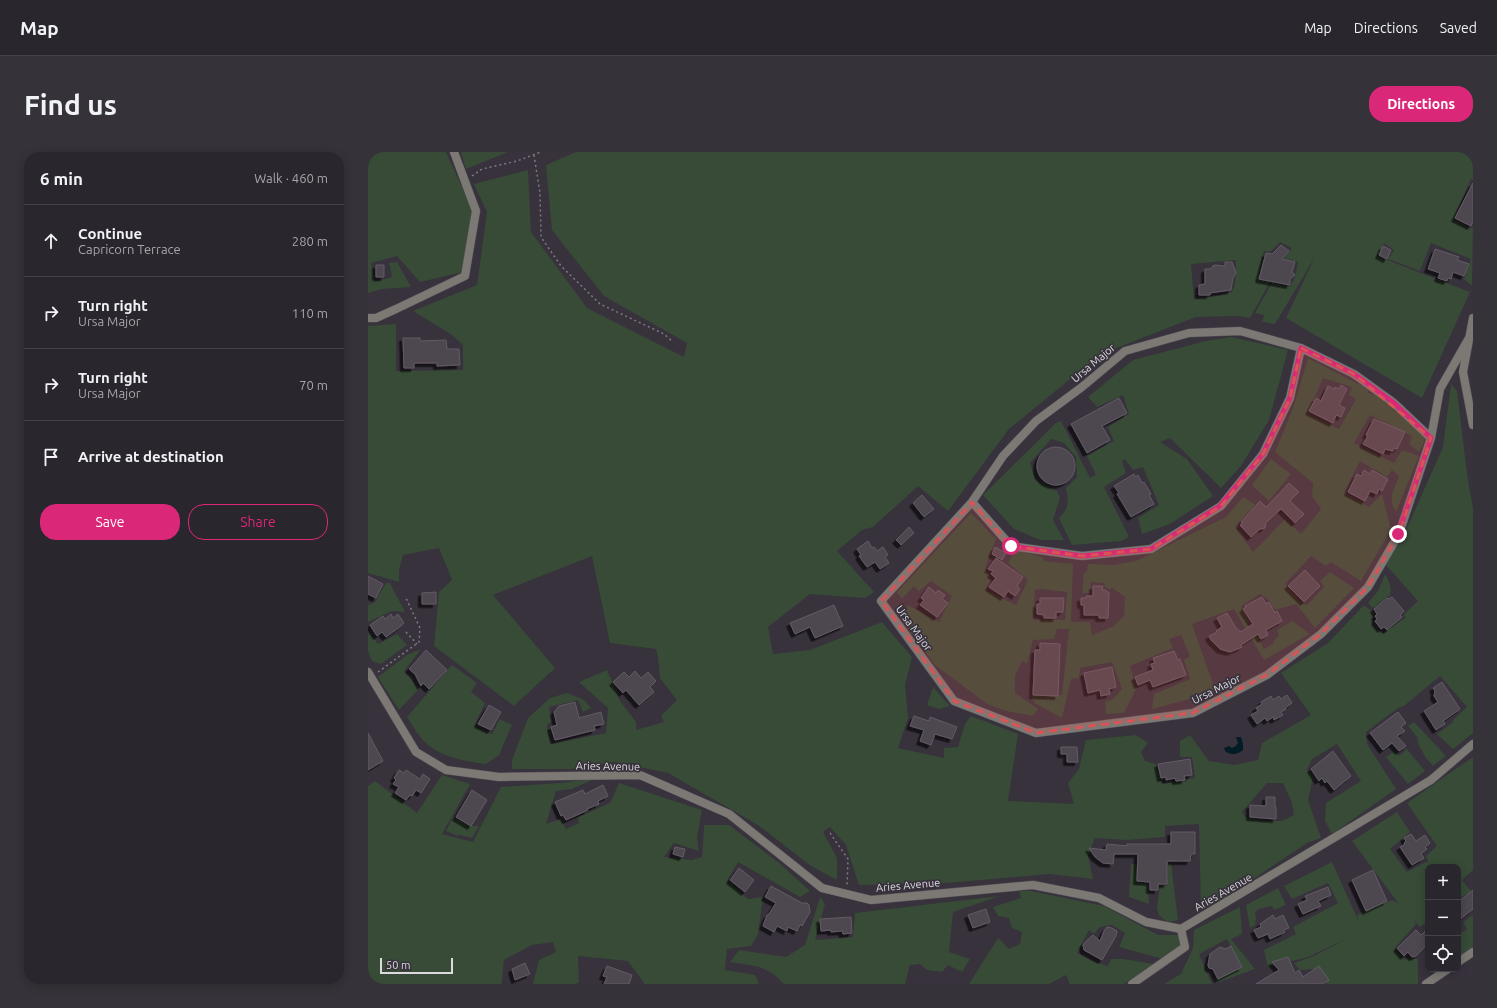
<!DOCTYPE html>
<meta charset="utf-8">
<style>
body{margin:0;font-family:Ubuntu,sans-serif;background:#353239;color:#f1f3f6}
.controls{position:absolute;right:12px;bottom:12px;display:grid;overflow:hidden;border-radius:8px;box-shadow:0 2px 10px #0003}
.controls button{width:36px;height:36px;display:grid;place-items:center;padding:0;border:0;border-bottom:1px solid #454349;background:#29262d;color:#f1f3f6;font:20px sans-serif}
.scale{position:absolute;left:12px;bottom:10px;width:73px;box-sizing:border-box;padding-left:4px;border:2px solid #dcd9df;border-top:0;font-size:11px;line-height:14px;white-space:nowrap;color:#dcd9df;-webkit-text-stroke:3px #37323c;paint-order:stroke}
.stop{position:absolute;width:12px;height:12px;margin:-9px;border:3px solid #db2777;border-radius:50%;background:#fff}
.stop.end{background:#db2777;border-color:#fff;box-shadow:0 1px 4px #0008}
.list{margin:0;padding:0;list-style:none}
h2{display:flex;justify-content:space-between;align-items:center;height:52px;margin:0;padding:0 16px;font-size:17px}
h2 small{font-size:13px;font-weight:400;color:#a5a5aa}
.list li{display:grid;grid-template-columns:26px 1fr auto;gap:12px;align-items:center;box-sizing:border-box;height:72px;padding:0 16px;border-top:1px solid #454349}
.list b{display:block;font-size:15px;white-space:nowrap}
.list p{margin:0;font-size:13px;white-space:nowrap;color:#a5a5aa}
.list em{font-size:13px;font-style:normal;color:#a5a5aa}
.actions{display:flex;gap:8px;padding:12px 16px}
.actions a{flex:1;padding:9px 0;border:1px solid #db2777;border-radius:16px;text-align:center;font-size:14px;color:#db2777}
.actions .main{background:#db2777;color:#fff}
.icon{flex:none;width:22px;height:22px;fill:none;stroke:currentColor;stroke-width:2;stroke-linecap:round;stroke-linejoin:round}
.map{position:relative;flex:none;width:1105px;height:832px;overflow:hidden;border-radius:16px}
header{display:flex;align-items:center;gap:24px;box-sizing:border-box;height:56px;padding:0 20px;background:#29262d;border-bottom:1px solid #454349}
header strong{font-size:19px}
nav{display:flex;gap:22px;margin-inline-start:auto;font-size:14px}
.intro{display:flex;align-items:center;justify-content:space-between;box-sizing:border-box;height:96px;padding:0 24px}
h1{margin:0;font-size:28px}
.button{padding:10px 18px;border-radius:16px;background:#db2777;color:#fff;font-size:14px;font-weight:700}
main{display:flex;gap:24px;padding:0 24px}
aside{flex:1;background:#29262d;border-radius:16px;box-shadow:0 2px 10px #0003}
.map>svg:first-child{display:block}
.green{fill:#374b37;fill-rule:evenodd}
.water{fill:#021d26}
.building{fill:#4e4750;stroke:#625b65;filter:url(#shadow)}
.lines{fill:none;stroke-linecap:round;stroke-linejoin:round}
.minor-casing{stroke:#555059;stroke-width:9}
.path{stroke:#7e7a82;stroke-width:1.5;stroke-dasharray:2 3;stroke-linecap:butt}
.minor{stroke:#7c7874;stroke-width:8}
.route{stroke:#db2777;stroke-width:5}
.marked{fill:#d85456;fill-opacity:0.2;stroke:#d85456;stroke-width:3;stroke-dasharray:8 5;stroke-linejoin:round}
.labels{text-anchor:middle;dominant-baseline:central;stroke-width:3.5;stroke-linejoin:round;paint-order:stroke}
.street-label{font-size:11px;fill:#dcd9df;stroke:#37323c}
</style>
<header>
<strong>Map</strong>
<nav><a>Map</a><a>Directions</a><a>Saved</a></nav>
</header>
<div class="intro"><h1>Find us</h1><a class="button">Directions</a></div>
<main>
<aside>
<h2>6 min<small>Walk · 460 m</small></h2>
<ul class="list">
<li><svg class="icon" aria-label="ahead" viewBox="0 0 24 24"><path d="M12 20V5M6 11l6-6 6 6"/></svg><div><b>Continue</b><p>Capricorn Terrace</p></div><em>280 m</em></li>
<li><svg class="icon" aria-label="right" viewBox="0 0 24 24"><path d="M7 20v-9h11M14 6l5 5-5 5"/></svg><div><b>Turn right</b><p>Ursa Major</p></div><em>110 m</em></li>
<li><svg class="icon" aria-label="right" viewBox="0 0 24 24"><path d="M7 20v-9h11M14 6l5 5-5 5"/></svg><div><b>Turn right</b><p>Ursa Major</p></div><em>70 m</em></li>
<li><svg class="icon" aria-label="arrive" viewBox="0 0 24 24"><path d="M6 21V4h12l-3 4 3 4H6"/></svg><div><b>Arrive at destination</b></div></li>
</ul>
<div class="actions"><a class="main">Save</a><a>Share</a></div>
</aside>
<div class="map">
<svg width="1105" height="832" viewBox="0 0 1105 832">
<defs>
<filter id="shadow"><feDropShadow dx="-3.5" dy="3.5" stdDeviation="0" flood-color="#0009"/></filter>
</defs>
<rect width="100%" height="100%" fill="#37323c"/>
<path class="green" d="M 0,0 L 78,0 L 105,59 L 95,120 L 52,130 L 29,104 L 3,111 L 7,130 L 24,125 L 21,111 L 29,110 L 43,135 L 14,137 L 0,141 Z
M 93,0 L 140,0 L 98,17 Z
M 208,0 L 1105,0 L 1105,28 L 1103,27 L 1085,67 L 1102,77 L 1105,74 L 1104,134 L 1096,127 L 1103,107 L 1063,91 L 1052,119 L 1020,107 L 1026,98 L 1016,91 L 1009,104 L 1102,140 L 1054,246 L 918,166 L 947,105 L 907,172 L 894,170 L 896,163 L 887,161 L 904,131 L 922,135 L 927,125 L 930,110 L 916,106 L 924,96 L 912,90 L 902,100 L 896,99 L 890,127 L 902,130 L 882,166 L 869,164 L 828,165 L 733,202 L 641,277 L 580,359 L 550,334 L 505,375 L 494,378 L 469,399 L 506,440 L 497,446 L 442,442 L 400,475 L 405,502 L 442,498 L 514,470 L 544,505 L 537,533 L 540,566 L 530,596 L 576,606 L 576,596 L 590,595 L 597,572 L 603,564 L 650,582 L 640,649 L 706,652 L 700,631 L 711,617 L 718,588 L 768,583 L 780,591 L 773,600 L 777,609 L 788,612 L 793,631 L 818,630 L 819,627 L 827,626 L 824,605 L 812,605 L 812,589 L 822,583 L 841,609 L 867,613 L 890,608 L 894,591 L 943,563 L 913,521 L 960,491 L 996,453 L 1006,461 L 1003,471 L 1014,482 L 1037,466 L 1036,462 L 1050,449 L 1017,412 L 1039,376 L 1075,295 L 1083,232 L 1089,239 L 1100,329 L 1105,356 L 1105,581 L 1085,597 L 1069,582 L 1085,570 L 1085,568 L 1099,555 L 1072,524 L 1036,554 L 1030,556 L 998,580 L 999,592 L 1028,637 L 964,682 L 957,669 L 958,651 L 993,629 L 969,592 L 944,607 L 939,618 L 945,625 L 940,648 L 953,686 L 939,691 L 851,750 L 833,758 L 831,672 L 797,674 L 797,685 L 759,688 L 727,686 L 720,704 L 725,727 L 681,722 L 578,731 L 491,733 L 478,693 L 462,675 L 455,680 L 469,706 L 469,728 L 443,714 L 390,673 L 300,621 L 247,610 L 202,617 L 144,617 L 144,608 L 160,566 L 182,546 L 199,541 L 216,548 L 223,556 L 215,560 L 210,548 L 181,555 L 184,569 L 179,573 L 182,592 L 238,581 L 240,556 L 211,530 L 239,518 L 252,549 L 268,570 L 268,578 L 296,570 L 293,564 L 309,548 L 292,526 L 290,505 L 288,497 L 242,491 L 224,404 L 125,443 L 187,516 L 146,554 L 66,494 L 71,440 L 84,428 L 71,396 L 35,403 L 31,418 L 31,430 L 0,421 L 0,174 L 28,172 L 28,219 L 95,218 L 95,193 L 84,183 L 45,159 L 109,133 L 119,60 L 106,32 L 160,18 L 163,80 L 219,156 L 316,205 L 319,191 L 236,144 L 184,78 L 178,13 ZM 868,108 L 867,132 L 864,140 L 854,143 L 826,147 L 823,112 ZM 899,631 L 915,631 L 924,651 L 926,663 L 914,669 L 892,669 L 877,665 L 874,660 Z
M 863,185 L 920,198 L 901,268 L 873,314 L 853,336 L 802,286 L 792,290 L 819,307 L 845,344 L 802,372 L 774,382 L 770,366 L 791,353 L 775,315 L 765,318 L 757,307 L 754,309 L 758,321 L 736,335 L 761,385 L 754,389 L 704,393 L 691,366 C 701,355 701,351 698,336 L 709,325 L 708,305 L 696,291 L 683,287 L 662,311 L 667,328 L 689,339 L 692,346 L 685,368 L 696,388 L 672,388 L 646,377 L 615,343 L 688,271 L 693,269 L 722,326 L 728,323 L 719,304 L 746,289 L 740,275 L 761,262 L 755,243 L 729,255 L 720,245 L 765,208 L 838,189 Z
M 940,206 L 1000,237 L 1000,241 L 1011,244 L 1059,284 L 1051,300 L 1041,292 L 1044,284 L 1002,263 L 986,291 L 1026,311 L 1034,298 L 1051,304 L 1028,360 C 1019,348 1026,337 1031,324 L 1024,318 L 1019,325 L 992,309 L 976,340 L 1001,355 L 1014,342 L 1023,378 L 993,429 L 963,410 L 958,414 L 943,404 L 917,432 L 933,451 L 939,453 L 956,435 L 952,429 L 962,420 L 986,436 L 947,476 L 928,452 L 907,458 L 901,448 L 892,442 L 873,454 L 896,497 L 906,491 L 906,488 L 911,484 L 909,478 L 924,469 L 942,482 L 896,508 L 866,457 L 824,472 L 848,540 L 784,557 L 786,542 L 822,527 L 816,508 L 822,504 L 813,483 L 801,487 L 805,496 L 762,514 L 768,537 L 756,561 L 738,562 L 737,550 L 745,547 L 754,537 L 744,510 L 712,516 L 711,526 L 703,527 L 694,566 L 668,552 L 662,544 L 694,543 L 701,477 L 689,477 L 686,487 L 665,488 L 659,512 L 654,509 L 647,524 L 647,541 L 670,557 L 665,564 L 638,559 L 619,552 L 567,513 L 530,463 L 540,453 L 571,470 L 584,444 L 563,429 L 551,439 L 546,434 L 534,447 L 529,440 L 603,361 L 628,387 L 617,417 L 623,427 L 617,438 L 648,453 L 660,428 L 640,411 L 647,398 L 675,405 L 676,409 L 705,412 L 703,470 L 722,470 L 724,483 L 744,475 L 756,464 L 757,445 L 743,435 L 743,438 L 737,435 L 736,431 L 723,430 L 722,441 L 714,441 L 716,421 L 719,419 L 720,412 L 745,413 L 768,409 L 858,365 L 875,345 L 888,353 L 867,375 L 885,400 L 917,367 L 933,382 L 953,357 L 944,344 L 945,331 L 907,300 L 925,256 ZM 955,226 L 984,235 L 981,243 L 988,247 L 971,277 L 939,262 ZM 672,437 L 699,440 L 697,468 L 665,468 L 667,438 Z
M 903,307 L 923,322 L 901,349 L 884,333 Z
M 1017,422 C 1021,429 1025,437 1021,445 L 1020,444 L 1005,456 L 1000,451 L 1010,439 Z
M 18,431 L 22,431 L 37,460 L 24,459 L 0,470 L 0,453 L 7,450 Z
M 0,478 L 10,492 L 29,482 L 39,493 L 13,512 L 4,509 L 0,499 Z
M 53,497 L 36,519 L 51,537 L 31,558 L 10,525 L 39,503 Z
M 84,513 L 109,531 L 103,540 L 117,551 L 106,574 L 124,582 L 132,567 L 144,573 L 131,603 L 118,612 C 95,609 69,605 53,586 C 48,580 44,572 39,565 Z
M 565,535 L 582,554 L 571,557 L 559,553 Z
M 1046,570 L 1078,604 L 1065,614 L 1058,606 L 1051,594 L 1049,585 L 1040,574 Z
M 1039,597 L 1057,619 L 1040,632 L 1018,605 L 1027,599 L 1031,604 Z
M 1105,605 L 1105,718 L 1094,728 L 1103,739 L 1101,744 L 1098,742 L 1090,748 L 1090,715 L 1060,715 L 1060,769 L 1052,775 L 1045,767 L 1048,772 L 1026,797 L 1036,808 L 1040,806 L 1050,807 L 1050,832 L 956,832 L 947,817 L 932,818 L 926,811 L 946,804 L 980,786 L 940,805 L 900,815 L 896,798 L 928,782 L 925,775 L 970,751 L 960,731 L 924,747 L 916,734 L 964,710 L 991,770 L 989,763 L 1024,748 L 1031,752 L 984,689 L 1029,660 L 1042,680 L 1022,697 L 1039,720 L 1060,709 L 1058,704 L 1069,694 L 1039,651 Z
M 74,623 L 102,632 L 74,682 L 105,690 L 133,635 L 191,631 L 226,627 L 204,637 L 188,639 L 178,672 L 193,667 L 198,677 L 211,671 L 210,665 L 242,651 L 251,631 L 334,658 L 329,686 L 331,699 L 306,691 L 296,705 L 324,708 L 334,705 L 336,673 L 361,673 L 410,710 L 442,739 L 432,745 L 370,710 L 359,729 L 380,747 L 395,745 L 390,782 L 383,794 L 359,797 L 357,818 L 387,823 L 391,832 L 275,832 L 276,831 L 260,809 L 210,804 L 211,830 L 207,832 L 165,832 L 171,808 L 188,800 L 185,790 L 164,793 L 136,808 L 134,830 L 133,832 L 0,832 L 0,634 L 7,629 L 49,661 Z
M 85,665 L 102,674 L 111,674 L 104,686 L 92,683 L 90,684 L 78,679 Z
M 803,711 L 810,768 L 799,770 L 791,763 L 789,756 L 792,733 L 799,734 L 800,712 Z
M 763,712 L 769,712 L 769,731 L 780,732 L 781,752 L 761,745 Z
M 910,736 L 918,753 L 906,758 L 904,754 L 891,757 L 887,760 L 888,767 L 887,773 L 882,776 L 878,753 Z
M 651,739 L 663,739 L 736,754 L 790,783 L 812,783 L 812,794 L 795,807 L 751,795 L 757,781 L 744,773 L 732,775 L 726,782 L 721,778 L 709,801 L 726,810 L 740,814 L 743,807 L 755,807 L 785,812 L 756,832 L 702,832 L 698,823 L 681,832 L 601,832 L 630,786 L 641,797 L 652,792 L 654,780 L 644,776 L 641,766 L 630,764 L 625,755 L 653,746 Z
M 632,744 L 585,760 L 581,800 L 602,807 L 594,820 L 580,813 L 574,820 L 559,818 L 552,812 L 542,813 L 537,832 L 416,832 C 399,813 386,814 362,810 L 371,798 L 418,805 L 437,793 L 452,745 L 457,752 L 447,788 L 485,785 L 487,761 Z
M 872,755 L 874,782 L 863,787 L 887,817 L 848,831 L 846,828 L 874,815 L 859,787 L 831,802 L 844,832 L 796,832 L 813,822 L 825,796 L 826,778 Z
M 1105,763 L 1105,795 L 1090,805 L 1090,783 L 1099,777 L 1095,770 Z"/>
<path class="water" d="M 868,585 L 873,585 L 875,592 L 875,598 C 869,603 864,603 858,600 L 856,596 L 861,594 L 864,596 L 868,594 L 870,591 Z"/>
<path class="building" d="M 1105,31 L 1105,69 L 1103,74 L 1087,66 Z
M 913,93 L 921,99 L 914,107 L 927,110 L 924,120 L 927,123 L 922,127 L 922,133 L 891,127 L 898,101 L 904,102 Z
M 1015,94 L 1023,98 L 1019,107 L 1011,103 Z
M 1067,97 L 1091,105 L 1089,108 L 1101,112 L 1096,124 L 1085,120 L 1083,127 L 1080,126 L 1079,129 L 1070,126 L 1072,121 L 1060,117 Z
M 857,110 L 864,110 L 868,121 L 865,126 L 863,138 L 842,141 L 842,143 L 831,143 L 831,133 L 837,132 L 837,117 L 842,117 L 846,113 L 857,114 Z
M 8,113 L 16,113 L 16,125 L 8,125 Z
M 35,186 L 52,186 L 52,189 L 78,188 L 79,197 L 91,197 L 92,213 L 69,214 L 69,211 L 46,211 L 46,216 L 36,216 Z
M 973,233 L 979,237 L 971,253 L 977,256 L 973,265 L 968,263 L 965,271 L 941,259 L 948,246 L 953,249 L 960,234 L 966,237 L 967,235 L 971,237 Z
M 751,246 L 759,261 L 734,274 L 742,288 L 719,301 L 703,272 Z
M 1006,267 L 1037,280 L 1029,297 L 1026,296 L 1025,299 L 1017,297 L 1015,302 L 995,292 L 1000,284 L 998,283 Z
M669 314a19 19 0 1 1 38 0a19 19 0 1 1-38 0Z
M 996,318 L 1002,322 L 1004,318 L 1020,327 L 1014,339 L 1011,337 L 1009,342 L 1002,339 L 997,349 L 980,340 L 989,322 L 993,324 Z
M 766,322 L 767,325 L 770,323 L 774,331 L 776,330 L 783,342 L 781,343 L 786,352 L 763,365 L 749,342 L 751,341 L 746,334 Z
M 921,331 L 931,340 L 922,349 L 936,362 L 927,371 L 913,357 L 898,371 L 897,376 L 892,377 L 883,385 L 872,373 L 875,371 L 873,370 L 892,349 L 898,355 Z
M 554,343 L 566,357 L 556,365 L 545,351 Z
M 541,375 L 546,381 L 533,393 L 528,388 Z
M 500,389 L 504,396 L 506,395 L 509,399 L 515,395 L 520,403 L 517,405 L 521,411 L 512,417 L 507,410 L 499,415 L 491,404 L 493,403 L 489,397 Z
M 627,395 L 638,401 L 634,408 L 624,402 Z
M 628,406 L 655,425 L 649,434 L 652,437 L 647,444 L 640,439 L 636,445 L 621,435 L 628,426 L 623,422 L 625,419 L 620,417 Z
M 937,418 L 952,434 L 936,450 L 920,434 Z
M 0,424 L 15,432 L 8,446 L 0,442 Z
M 725,434 L 735,434 L 734,438 L 738,438 L 738,440 L 741,440 L 740,466 L 731,466 L 731,463 L 716,463 L 716,453 L 713,453 L 713,446 L 718,446 L 718,444 L 725,444 Z
M 561,435 L 568,441 L 570,438 L 577,443 L 574,447 L 580,451 L 569,465 L 552,453 L 556,448 L 553,446 Z
M 68,440 L 68,452 L 54,452 L 54,441 Z
M 894,445 L 898,452 L 901,450 L 907,461 L 909,459 L 914,469 L 898,478 L 900,483 L 893,487 L 890,482 L 873,493 L 874,495 L 862,500 L 852,497 L 843,488 L 841,484 L 849,480 L 848,479 L 854,475 L 849,466 L 859,461 L 868,476 L 873,480 L 885,472 L 875,457 L 878,455 L 877,454 Z
M 1024,445 L 1036,459 L 1032,463 L 1034,465 L 1019,478 L 1016,475 L 1013,477 L 1007,469 L 1009,467 L 1007,464 L 1009,462 L 1006,457 L 1019,446 L 1021,447 Z
M 672,446 L 696,446 L 695,460 L 688,460 L 688,466 L 676,466 L 676,463 L 669,462 L 669,452 L 672,452 Z
M 466,453 L 475,474 L 447,486 L 442,475 L 427,482 L 422,471 Z
M 23,462 L 25,466 L 30,462 L 36,471 L 33,473 L 33,474 L 18,485 L 14,480 L 9,484 L 2,473 L 15,464 L 17,467 Z
M 672,491 L 692,492 L 690,544 L 665,543 L 667,498 L 672,498 Z
M 58,498 L 79,518 L 61,537 L 55,531 L 53,534 L 47,522 L 41,517 Z
M 806,499 L 810,508 L 812,507 L 818,523 L 785,535 L 782,528 L 770,533 L 767,525 L 785,518 L 783,512 L 787,511 L 785,506 Z
M 744,515 L 748,535 L 741,537 L 742,542 L 733,544 L 732,538 L 720,541 L 716,521 Z
M 267,519 L 273,526 L 280,520 L 288,529 L 282,535 L 286,540 L 271,553 L 258,538 L 255,541 L 245,530 L 256,520 L 261,525 Z
M 1074,530 L 1092,557 L 1075,569 L 1077,572 L 1068,578 L 1056,559 L 1070,550 L 1066,544 L 1067,539 L 1065,536 Z
M 919,543 L 924,551 L 917,556 L 918,557 L 913,560 L 915,563 L 906,568 L 905,565 L 899,569 L 897,566 L 889,572 L 883,563 L 890,559 L 888,556 L 894,552 L 893,550 L 903,544 L 905,548 L 911,544 L 913,547 Z
M 207,550 L 211,566 L 233,560 L 236,572 L 226,574 L 227,578 L 187,588 L 183,575 L 189,573 L 186,560 L 191,554 Z
M 121,553 L 133,560 L 123,578 L 110,572 Z
M 1030,560 L 1038,571 L 1033,575 L 1037,579 L 1029,584 L 1038,594 L 1031,599 L 1024,591 L 1015,598 L 1002,581 Z
M 546,564 L 561,569 L 562,565 L 589,575 L 584,587 L 567,582 L 563,593 L 552,589 L 556,578 L 542,574 Z
M 0,581 L 15,609 L 0,618 Z
M 693,595 L 709,595 L 710,610 L 699,610 L 699,602 L 693,602 Z
M 965,599 L 983,624 L 966,638 L 959,629 L 957,631 L 954,626 L 951,629 L 943,617 Z
M 822,607 L 824,623 L 816,624 L 817,628 L 808,629 L 807,626 L 798,628 L 798,625 L 793,626 L 790,612 Z
M 31,618 L 36,621 L 38,618 L 52,627 L 55,622 L 62,627 L 53,641 L 48,638 L 44,644 L 42,643 L 38,648 L 27,641 L 31,635 L 25,632 L 28,628 L 26,626 Z
M 235,633 L 240,644 L 230,649 L 231,652 L 219,657 L 220,658 L 198,668 L 195,663 L 193,664 L 187,650 L 215,638 L 217,642 Z
M 104,638 L 119,648 L 103,674 L 88,665 Z
M 898,645 L 907,645 L 907,654 L 908,655 L 908,667 L 882,665 L 882,653 L 898,654 Z
M 803,680 L 827,680 L 827,702 L 823,702 L 822,709 L 799,709 L 799,732 L 790,732 L 790,738 L 782,738 L 782,730 L 769,729 L 770,702 L 746,702 L 745,712 L 735,711 L 727,705 L 721,696 L 738,698 L 739,692 L 759,694 L 759,692 L 803,692 Z
M 1043,682 L 1048,689 L 1057,683 L 1062,691 L 1057,695 L 1059,697 L 1053,702 L 1056,706 L 1044,713 L 1032,695 L 1037,692 L 1036,691 L 1038,689 L 1036,686 Z
M 307,695 L 317,697 L 315,705 L 305,702 Z
M 371,716 L 386,728 L 377,740 L 362,728 Z
M 1005,718 L 1019,749 L 998,759 L 984,728 Z
M 403,734 L 434,751 L 439,751 L 441,753 L 442,760 L 434,774 L 432,773 L 429,779 L 420,775 L 419,779 L 409,774 L 406,780 L 395,774 L 399,763 L 401,762 L 408,751 L 397,745 Z
M 960,735 L 963,743 L 950,749 L 953,754 L 935,762 L 930,752 L 939,748 L 937,744 Z
M 1105,738 L 1105,757 L 1090,769 L 1090,750 Z
M 618,757 L 622,770 L 605,776 L 600,763 Z
M 905,763 L 907,767 L 915,763 L 921,776 L 916,778 L 917,780 L 902,787 L 900,782 L 890,786 L 886,778 L 893,775 L 892,772 Z
M 483,765 L 484,781 L 475,782 L 474,779 L 463,780 L 463,778 L 453,779 L 452,767 Z
M 739,775 L 744,776 L 749,779 L 748,784 L 734,808 L 716,798 L 715,793 L 717,790 L 725,783 L 732,789 L 736,779 Z
M 1060,776 L 1060,792 L 1048,804 L 1044,805 L 1040,800 L 1036,804 L 1029,796 L 1048,778 L 1053,783 Z
M 863,794 L 874,815 L 850,827 L 845,817 L 841,816 L 840,813 L 842,802 L 852,795 L 858,797 Z
M 920,805 L 927,821 L 931,818 L 935,825 L 951,814 L 961,828 L 955,832 L 888,832 L 911,818 L 904,810 Z
M 157,811 L 162,822 L 147,828 L 144,817 Z
M 239,814 L 264,823 L 261,832 L 236,832 L 239,825 L 235,824 Z"/>
<g class="lines">
<g class="minor-casing">
<path id="minor" d="M 0,166 L 8,166 L 28,157 L 97,124 L 108,59 L 86,0
M 1105,166 L 1095,220 L 1105,273
M 1063,286 L 1026,251 L 986,222 L 933,196 L 872,179 L 821,181 L 757,199 L 714,235 L 668,269 L 635,304 L 604,350 L 513,449 L 586,549 L 668,581 L 825,561 L 899,523 L 953,482 L 1000,435 L 1031,382 L 1063,286 L 1072,237 L 1101,186
M 604,350 L 643,394 L 714,404 L 783,397 L 853,354 L 895,302 L 922,246 L 933,196
M 0,520 L 48,600 L 78,618 L 131,625 L 272,623 L 361,662 L 454,736 L 503,748 L 665,733 L 731,746 L 778,770 L 813,777 L 1063,628 L 1105,592
M 1090,810 L 1105,800
M 764,832 L 817,795 L 813,777
M 1058,832 L 1080,817"/>
</g>
<path class="path" d="M 166,3 L 172,41 L 173,85 L 193,114 L 232,152 L 296,182 L 305,190
M 104,24 L 114,17 L 149,9 L 173,0
M 38,480 L 49,492
M 10,520 L 51,490 L 52,476 L 37,444
M 462,681 L 480,707 L 479,734"/>
<use href="#minor" class="minor"/>
</g>
<g class="lines">
<path class="route" d="M 643,394 L 714,404 L 783,397 L 852,354 L 895,302 L 922,246 L 933,196 L 986,222 L 1026,251 L 1063,286 L 1030,382"/>
</g>
<path class="marked" d="M 933,196 L 986,222 L 1063,286 L 1031,382 L 1000,435 L 953,482 L 899,523 L 825,561 L 668,581 L 586,549 L 513,449 L 604,350 L 643,394 L 714,404 L 783,397 L 853,354 L 895,302 L 922,246 Z"/>
<g class="labels">
<g class="street-label">
<text transform="translate(725 211) rotate(-40)">Ursa Major</text>
<text transform="translate(546 476) rotate(54)">Ursa Major</text>
<text transform="translate(848 537) rotate(-27)">Ursa Major</text>
<text transform="translate(240 614) rotate(1)">Aries Avenue</text>
<text transform="translate(540 733) rotate(-5)">Aries Avenue</text>
<text transform="translate(855 740) rotate(-30)">Aries Avenue</text>
</g>
</g>
</svg>
<div class="controls">
<button>+</button>
<button>−</button>
<button><svg class="icon" aria-label="locate" viewBox="0 0 24 24"><circle cx="12" cy="12" r="6"/><path d="M12 2v4M12 18v4M2 12h4M18 12h4"/></svg></button>
</div>
<div class="scale">50 m</div>
<div class="stop" style="left:643px;top:394px"></div>
<div class="stop end" style="left:1030px;top:382px"></div>
</div>
</main>
